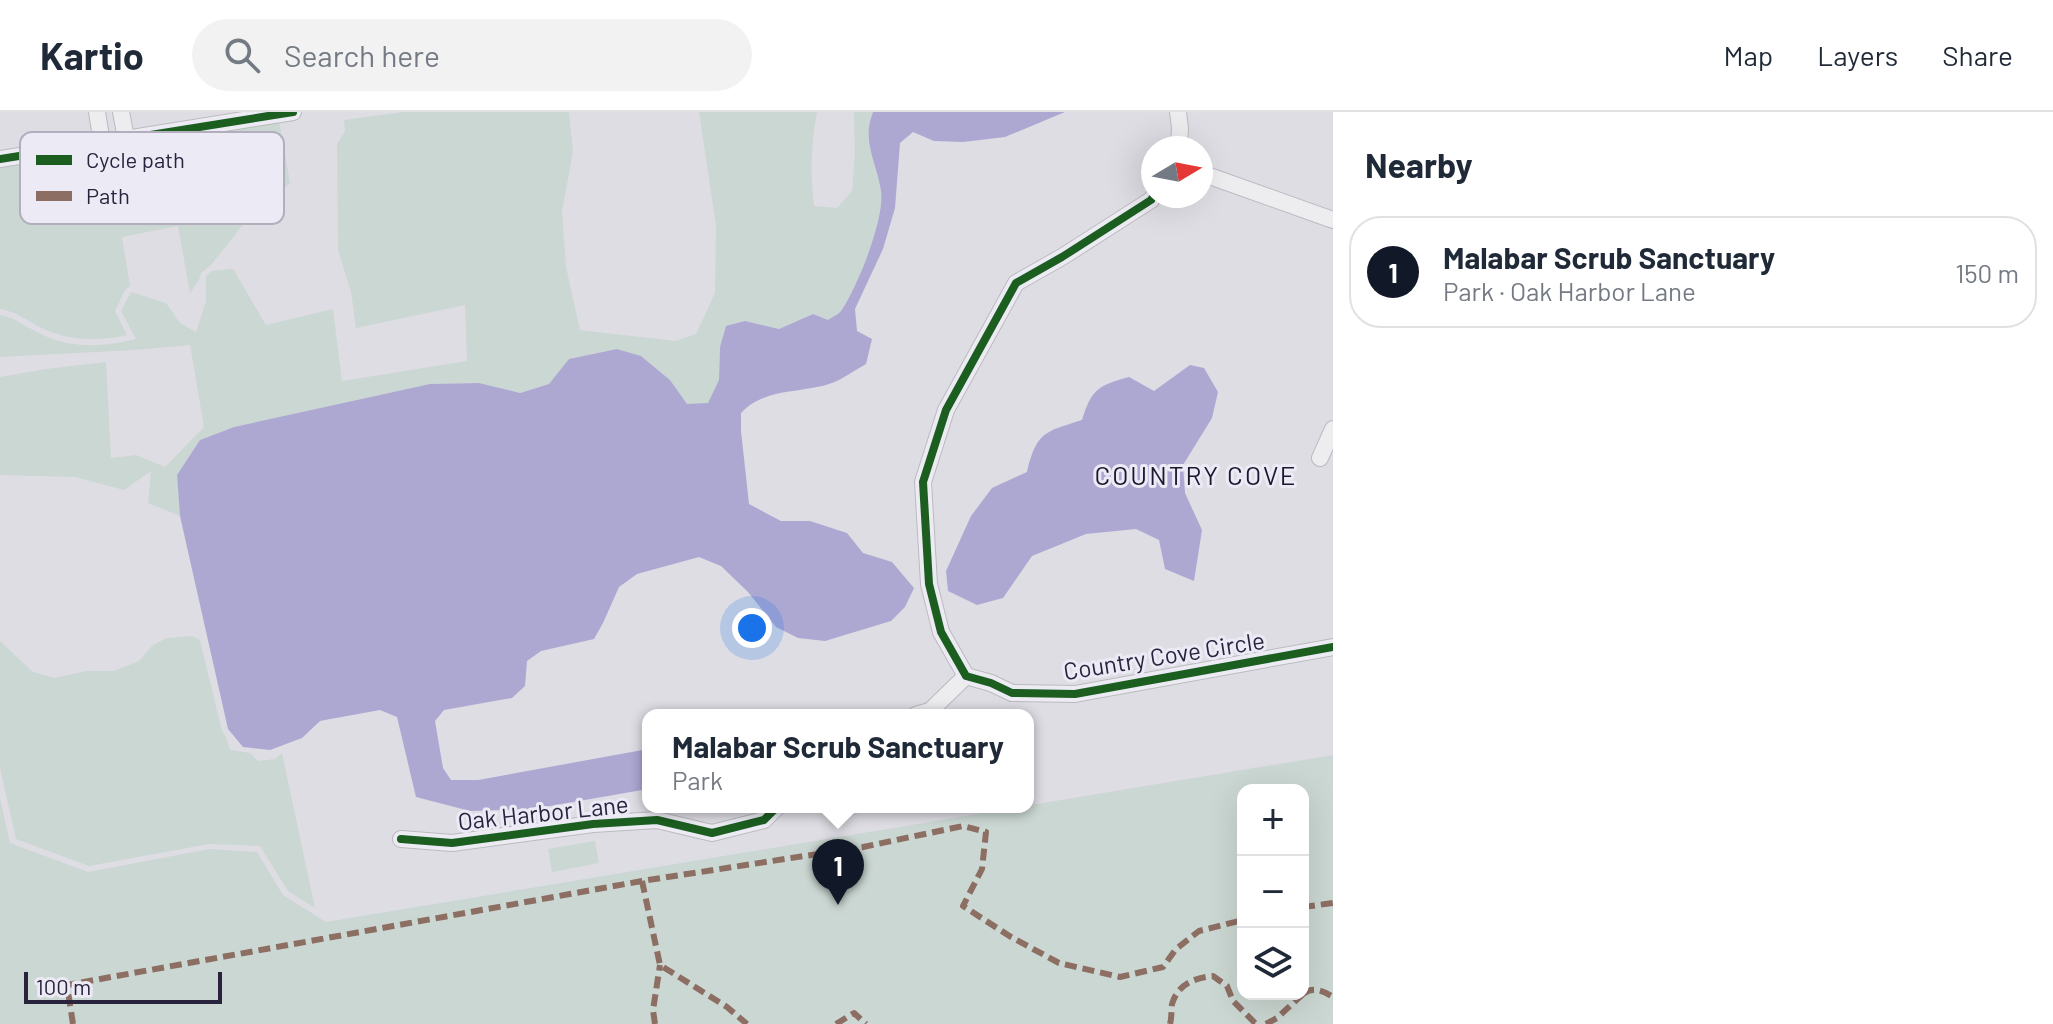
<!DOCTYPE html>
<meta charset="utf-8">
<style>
body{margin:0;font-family:Barlow,sans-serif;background:#f2f2f3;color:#1f2937}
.controls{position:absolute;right:24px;bottom:24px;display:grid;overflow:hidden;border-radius:16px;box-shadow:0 8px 32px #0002}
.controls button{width:72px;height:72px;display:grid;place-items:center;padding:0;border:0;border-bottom:2px solid #e0e1e3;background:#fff;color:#1f2937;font:40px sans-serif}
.compass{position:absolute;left:1141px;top:24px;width:72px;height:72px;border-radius:50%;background:#fff;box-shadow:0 8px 32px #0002;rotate:80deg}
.scale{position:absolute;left:24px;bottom:20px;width:198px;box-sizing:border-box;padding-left:8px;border:4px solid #2a233e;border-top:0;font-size:22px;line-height:28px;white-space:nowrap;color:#2a233e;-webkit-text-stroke:6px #eceaf5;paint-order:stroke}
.you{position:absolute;left:752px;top:516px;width:28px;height:28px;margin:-20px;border:6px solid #fff;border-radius:50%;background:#1a73e8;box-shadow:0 0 0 12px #1a73e833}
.badge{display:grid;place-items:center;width:52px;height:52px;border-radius:50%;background:#111827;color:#fff;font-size:26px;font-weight:700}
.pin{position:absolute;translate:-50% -66px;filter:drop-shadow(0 2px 4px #0008)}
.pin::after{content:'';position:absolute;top:42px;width:28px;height:24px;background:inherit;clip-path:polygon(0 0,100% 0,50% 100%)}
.popup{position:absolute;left:642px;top:597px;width:392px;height:104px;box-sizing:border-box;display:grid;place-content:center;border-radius:16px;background:#fff;filter:drop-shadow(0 2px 6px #0005);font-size:26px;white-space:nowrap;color:#747a83}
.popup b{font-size:30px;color:#1f2937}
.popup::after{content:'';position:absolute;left:50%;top:100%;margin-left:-16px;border:16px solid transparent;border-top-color:#fff}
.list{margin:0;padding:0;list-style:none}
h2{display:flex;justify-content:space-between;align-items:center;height:104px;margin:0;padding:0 32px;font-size:34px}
h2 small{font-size:26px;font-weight:400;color:#747a83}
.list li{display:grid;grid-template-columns:52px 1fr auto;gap:24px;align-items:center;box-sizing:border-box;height:112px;margin:0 16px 16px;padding:0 16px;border:2px solid #e0e1e3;border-radius:32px}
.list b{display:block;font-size:30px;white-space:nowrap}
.list p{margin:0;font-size:26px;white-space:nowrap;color:#747a83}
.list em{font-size:26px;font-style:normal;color:#747a83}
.icon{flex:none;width:44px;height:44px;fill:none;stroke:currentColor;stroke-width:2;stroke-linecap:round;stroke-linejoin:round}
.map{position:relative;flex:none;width:1333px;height:912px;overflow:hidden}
header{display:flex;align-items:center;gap:48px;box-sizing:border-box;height:112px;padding:0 40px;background:#fff;border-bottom:2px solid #e0e1e3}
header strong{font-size:38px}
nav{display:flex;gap:44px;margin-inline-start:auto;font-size:28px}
.search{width:560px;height:72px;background:#f2f2f3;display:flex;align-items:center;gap:20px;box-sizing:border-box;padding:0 28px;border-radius:44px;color:#747a83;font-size:30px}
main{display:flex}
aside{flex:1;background:#fff}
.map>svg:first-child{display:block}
.green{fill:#cbd7d2;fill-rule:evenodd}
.water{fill:#ada8d2}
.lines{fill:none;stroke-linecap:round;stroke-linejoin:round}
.minor-casing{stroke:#bbbac1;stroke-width:18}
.minor{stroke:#ededf0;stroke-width:16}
.quiet{stroke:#8d6e63;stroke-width:6;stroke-dasharray:12 6;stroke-linecap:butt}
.cycleway-casing{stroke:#eceaf5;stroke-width:13}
.cycleway{stroke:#1b5e20;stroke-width:8}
.labels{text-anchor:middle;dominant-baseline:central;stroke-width:6;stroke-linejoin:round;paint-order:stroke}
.street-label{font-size:24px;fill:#2a233e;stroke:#eceaf5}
.neighbourhood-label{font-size:26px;letter-spacing:2px;fill:#1c162e;stroke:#eceaf5}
.key{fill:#eceaf5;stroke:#b2aebe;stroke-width:2}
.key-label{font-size:22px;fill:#2a233e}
</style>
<header>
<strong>Kartio</strong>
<div class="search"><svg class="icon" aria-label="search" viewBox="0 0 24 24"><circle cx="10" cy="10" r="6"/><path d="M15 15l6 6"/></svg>Search here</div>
<nav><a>Map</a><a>Layers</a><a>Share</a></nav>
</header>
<main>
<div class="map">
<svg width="1333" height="912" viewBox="0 0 1333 912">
<rect width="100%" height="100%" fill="#dedde4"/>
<path class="green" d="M 404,0 L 569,0 L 573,39 L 562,100 L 566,155 L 580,218 L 675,229 L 696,222 L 715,181 L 716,114 L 699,0 L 817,0 C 811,32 810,62 814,94 L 837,96 L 852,79 L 855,42 L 854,0 L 873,0 C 861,30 877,51 881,79 C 885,106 858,173 843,196 C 840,202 834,204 829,208 L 812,202 L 779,217 L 745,209 L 720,235 L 719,268 L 708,291 L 687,293 L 670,268 L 641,244 L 617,237 L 569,247 L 549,272 L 519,281 L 479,271 L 430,272 L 234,315 L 200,328 L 177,363 L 180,404 L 148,391 L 151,359 L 124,378 L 75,365 L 0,363 L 0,265 L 46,257 L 106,250 L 111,346 L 136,343 L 165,355 L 204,315 L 190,233 L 135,238 L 0,245 L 0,203 C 15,205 27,216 41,222 C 70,237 105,235 136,227 L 121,199 L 131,180 L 166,191 L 180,211 L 196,220 L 206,189 L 206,164 L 212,159 L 233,157 L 266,213 L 333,197 L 342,269 L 467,249 L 465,193 L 356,216 L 351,180 L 338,138 L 337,32 L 345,19 L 344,8 Z
M 278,3 L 290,71 L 242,114 L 211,153 L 201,161 L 199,168 L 190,181 L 178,114 L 122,125 L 130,174 L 125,178 L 115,199 L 127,223 C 101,229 71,229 46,218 C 30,211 18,200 0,197 L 0,49 Z
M 192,524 L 200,528 L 222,619 L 226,625 L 230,638 L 250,641 L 258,649 L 275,647 L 282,641 L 315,796 L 288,779 L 260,734 L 209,732 L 89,754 L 16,727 L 0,656 L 0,529 L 33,560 L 54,566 L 87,559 L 114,559 L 139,549 L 153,533 L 167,526 Z
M 1333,643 L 1333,912 L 0,912 L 0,686 L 10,731 L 88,760 L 210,737 L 257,740 L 283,783 L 326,810 ZM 1243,678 L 1303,678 L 1303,882 L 1243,882 Z
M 595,729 L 599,751 L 552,760 L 548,737 Z"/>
<path class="water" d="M 873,0 L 1065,0 L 1005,25 L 963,30 L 934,29 L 913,20 L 900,31 L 895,96 L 883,137 L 855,197 L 857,219 L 872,227 L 866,252 C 855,258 843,267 832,271 C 801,282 765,275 741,301 L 741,319 L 749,392 L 781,409 L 810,409 L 847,421 L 863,441 L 892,450 L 914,476 L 905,495 L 891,509 L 825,529 L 798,526 L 776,515 L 748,480 L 721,454 L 699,445 L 637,462 L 619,475 L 603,511 L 594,527 L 541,539 L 527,549 L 525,574 L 512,586 L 444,598 L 435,609 L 443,656 L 451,668 L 478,668 L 648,637 L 648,677 L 533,697 L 470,699 L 416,685 L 397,605 L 380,598 L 325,608 L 320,609 L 302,626 L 270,638 L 243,635 L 228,617 L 180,404 L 177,363 L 200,328 L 234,315 L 430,272 L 479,271 L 520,281 L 549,272 L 569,247 L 617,237 L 641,244 L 670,268 L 687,292 L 708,291 L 719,268 L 720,235 L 726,214 L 745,209 L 779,217 L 813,202 L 828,208 C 834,204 840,202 843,196 C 858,173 885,106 881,79 C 877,51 861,29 873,0 Z
M 1190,253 L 1204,256 L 1218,280 L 1212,306 L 1183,353 L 1185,381 L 1202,418 L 1194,469 L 1165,457 L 1159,428 L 1136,417 L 1086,422 L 1032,444 L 1003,486 L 977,493 L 948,479 L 946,459 L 971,404 L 992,376 L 1027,360 C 1037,319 1045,320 1082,308 C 1092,276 1098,274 1129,265 L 1154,279 Z"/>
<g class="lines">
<g class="minor-casing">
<path id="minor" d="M 97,0 L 102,31
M 121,0 L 126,26
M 1178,0 L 1180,16 L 1179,36
M 0,47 L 293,0
M 1201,61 L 1333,108
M 1154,84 L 1151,88 L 1062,145 L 1016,171 L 946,298 L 923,370 L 929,472 L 941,520 L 966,564 L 991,571 L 1012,581 L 1075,582 L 1333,535
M 1320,346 L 1333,317
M 916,603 L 930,599 L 966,564
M 401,727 L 452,731 L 593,712 L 657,708 L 712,721 L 764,708 L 777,695"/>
</g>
<use href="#minor" class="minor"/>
<path class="quiet" d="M 642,769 L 660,853 L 727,895 L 747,912
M 1303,795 L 1333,791
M 1303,882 C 1313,874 1323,879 1333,885
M 73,912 L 67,873 L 642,769 L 863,735 L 963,714 L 986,720 L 982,757 L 963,794 L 1011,825 L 1059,851 L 1120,865 L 1163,855 L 1176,837 L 1199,819 L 1243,808
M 655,912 L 653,898 L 660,853
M 836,912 L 854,901 L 866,912
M 1170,912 C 1172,905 1171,899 1172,892 C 1178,872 1194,866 1213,864 L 1227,874 L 1233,889 L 1255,911 L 1261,912
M 1266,912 L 1277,906 L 1303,882"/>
<g class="cycleway-casing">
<path id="cycleway" d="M 0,47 L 293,0
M 1154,84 L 1151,88 L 1062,145 L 1016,171 L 946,298 L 923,370 L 929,472 L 941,520 L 966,564 L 991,571 L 1012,581 L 1075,582 L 1333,535
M 401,727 L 452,731 L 593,712 L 657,708 L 712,721 L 764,708 L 777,695"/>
</g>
<use href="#cycleway" class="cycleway"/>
</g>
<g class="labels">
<g class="street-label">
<text transform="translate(1164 543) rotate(-9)">Country Cove Circle</text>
<text transform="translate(543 700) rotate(-6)">Oak Harbor Lane</text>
</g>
<g class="neighbourhood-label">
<text x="1196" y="362">COUNTRY COVE</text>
</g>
</g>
<rect x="20" y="20" width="264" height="92" rx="12" class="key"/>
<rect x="36" y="43" width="36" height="10" fill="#1b5e20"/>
<rect x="36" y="79" width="36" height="10" fill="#8d6e63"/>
<g class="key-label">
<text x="86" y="56">Cycle path</text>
<text x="86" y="92">Path</text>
</g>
</svg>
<div class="controls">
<button>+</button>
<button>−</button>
<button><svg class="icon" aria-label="layers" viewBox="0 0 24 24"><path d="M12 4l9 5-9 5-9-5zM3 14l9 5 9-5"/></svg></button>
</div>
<svg class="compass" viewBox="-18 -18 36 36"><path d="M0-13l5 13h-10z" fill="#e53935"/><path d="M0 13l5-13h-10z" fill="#747a83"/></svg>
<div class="scale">100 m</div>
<div class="you"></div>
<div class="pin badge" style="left:838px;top:793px">1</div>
<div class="popup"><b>Malabar Scrub Sanctuary</b>Park</div>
</div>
<aside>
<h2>Nearby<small></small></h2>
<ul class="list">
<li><span class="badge">1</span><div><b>Malabar Scrub Sanctuary</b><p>Park · Oak Harbor Lane</p></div><em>150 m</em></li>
</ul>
</aside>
</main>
